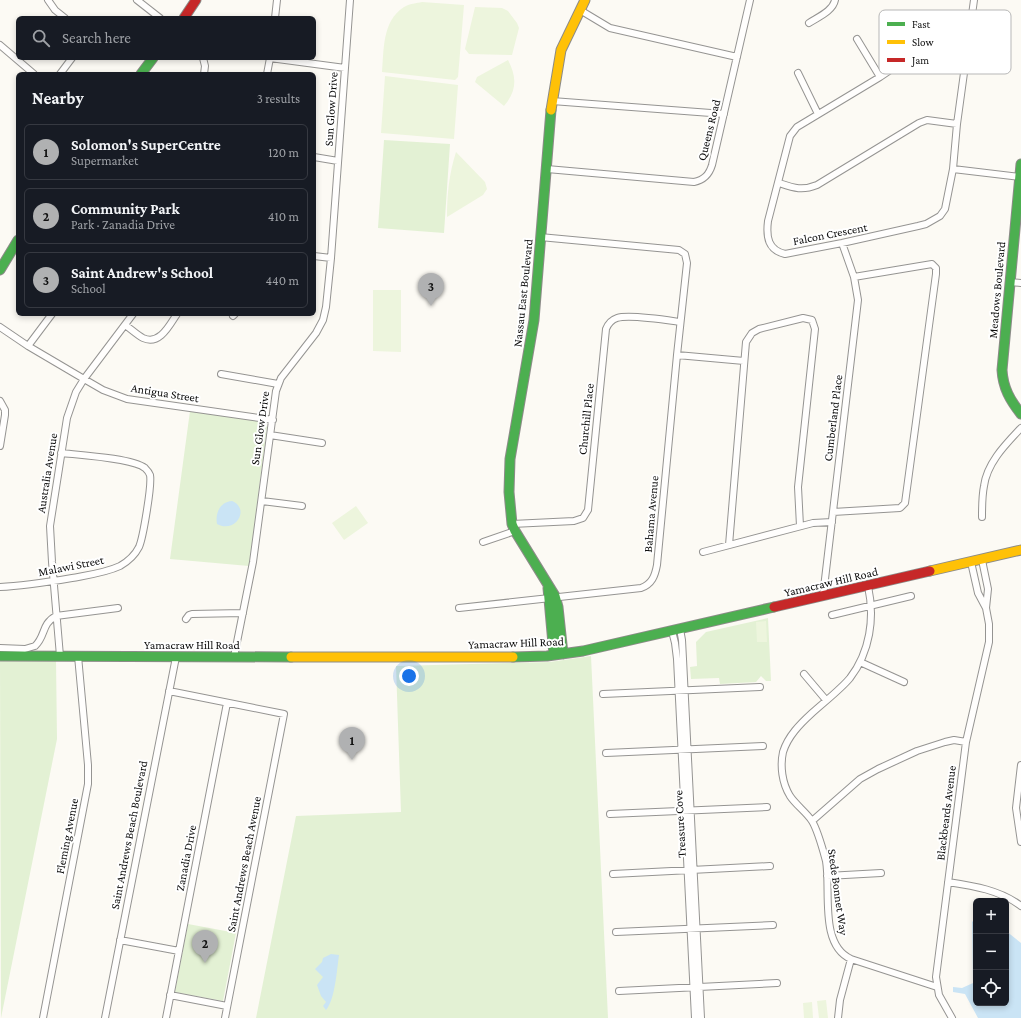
<!DOCTYPE html>
<meta charset="utf-8">
<style>
body{margin:0;font-family:"Crimson Pro",serif;background:#20242c;color:#f1f3f6}
.controls{position:absolute;right:12px;bottom:12px;display:grid;overflow:hidden;border-radius:6px;box-shadow:0 2px 6px #0003}
.controls button{width:36px;height:36px;display:grid;place-items:center;padding:0;border:0;border-bottom:1px solid #363941;background:#171b24;color:#f1f3f6;font:20px sans-serif}
.you{position:absolute;left:409px;top:676px;width:14px;height:14px;margin:-10px;border:3px solid #fff;border-radius:50%;background:#1a73e8;box-shadow:0 0 0 6px #1a73e833}
.badge{display:grid;place-items:center;width:26px;height:26px;border-radius:50%;background:#b0b1b2;color:#111;font-size:13px;font-weight:700}
.pin{position:absolute;translate:-50% -33px;filter:drop-shadow(0 1px 2px #0008)}
.pin::after{content:'';position:absolute;top:21px;width:14px;height:12px;background:inherit;clip-path:polygon(0 0,100% 0,50% 100%)}
.list{margin:0;padding:0;list-style:none}
h2{display:flex;justify-content:space-between;align-items:center;height:52px;margin:0;padding:0 16px;font-size:17px}
h2 small{font-size:13px;font-weight:400;color:#9ea1a6}
.list li{display:grid;grid-template-columns:26px 1fr auto;gap:12px;align-items:center;box-sizing:border-box;height:56px;margin:0 8px 8px;padding:0 8px;border:1px solid #363941;border-radius:6px}
.list b{display:block;font-size:15px;white-space:nowrap}
.list p{margin:0;font-size:13px;white-space:nowrap;color:#9ea1a6}
.list em{font-size:13px;font-style:normal;color:#9ea1a6}
.icon{flex:none;width:22px;height:22px;fill:none;stroke:currentColor;stroke-width:2;stroke-linecap:round;stroke-linejoin:round}
.map{position:relative;flex:none;width:1021px;height:1018px;overflow:hidden}
.search{position:absolute;background:#171b24;box-shadow:0 2px 6px #0003;left:16px;top:16px;width:300px;height:44px;display:flex;align-items:center;gap:10px;box-sizing:border-box;padding:0 14px;border-radius:6px;color:#9ea1a6;font-size:15px}
.panel{position:absolute;background:#171b24;box-shadow:0 2px 6px #0003;left:16px;top:72px;width:300px;height:244px;border-radius:6px}
.map>svg:first-child{display:block}
.green{fill:#e3f1d4}
.pitch{fill:#edf5dd}
.water{fill:#cae4f5}
.lines{fill:none;stroke-linecap:round;stroke-linejoin:round}
.street-casing{stroke:#959492;stroke-width:8}
.fast-casing{stroke:#8c8b88;stroke-width:11}
.slow-casing{stroke:#8c8b88;stroke-width:11}
.jam-casing{stroke:#8c8b88;stroke-width:11}
.street{stroke:#fffefd;stroke-width:6}
.fast{stroke:#4caf50;stroke-width:9}
.slow{stroke:#ffc107;stroke-width:9}
.jam{stroke:#c62828;stroke-width:9}
.labels{text-anchor:middle;dominant-baseline:central;stroke-width:4;stroke-linejoin:round;paint-order:stroke}
.street-label{font-size:12px;fill:#0e0e0e;stroke:#fff}
.key{fill:#fff;stroke:#b7b7b7;stroke-width:1}
.key-label{font-size:11px;fill:#0e0e0e}
</style>
<div class="map">
<svg width="1021" height="1018" viewBox="0 0 1021 1018">
<rect width="100%" height="100%" fill="#fcfaf4"/>
<path class="green" d="M 384,140 L 450,144 L 444,233 L 378,228 Z
M 190,411 L 264,421 L 267,427 L 249,566 L 170,559 Z
M 768,618 L 771,681 L 766,681 L 761,676 L 756,682 L 720,684 L 719,678 L 691,679 L 690,667 L 697,666 L 696,642 L 706,632 Z
M 591,656 L 608,1018 L 256,1018 L 296,816 L 401,812 L 396,666 L 550,662 Z
M 0,660 L 56,660 L 57,739 L 1,1018 Z
M 188,924 L 236,933 L 223,1001 L 175,992 Z"/>
<path class="pitch" d="M 422,2 L 464,5 L 458,77 L 455,80 L 382,72 C 384,50 382,21 404,7 C 409,4 417,3 422,2 Z
M 475,7 L 502,8 L 508,11 L 517,23 L 519,28 L 512,55 L 469,54 L 465,49 Z
M 508,60 C 517,77 517,91 504,106 L 475,82 L 477,77 Z
M 385,76 L 458,85 L 454,139 L 381,133 Z
M 456,152 L 485,182 L 487,189 L 483,195 L 447,217 C 447,195 449,174 456,152 Z
M 373,290 L 401,290 L 401,352 L 373,351 Z
M 356,506 L 368,523 L 344,540 L 332,523 Z
M 766,621 L 767,642 L 757,642 L 756,622 Z
M 826,1000 L 828,1018 L 819,1018 L 817,1001 Z
M 812,1002 L 813,1018 L 804,1018 L 803,1003 Z"/>
<path class="water" d="M 232,501 C 251,509 235,534 217,524 C 215,513 220,502 232,501 Z
M 976,918 L 976,1003 L 1006,1003 L 1006,931 L 1021,943 L 1021,1018 L 978,1018 L 965,994 L 953,992 L 953,987 L 962,988 L 973,983 L 972,922 Z
M 331,954 L 339,955 C 337,969 335,1000 326,1010 L 323,1006 L 326,1002 L 321,996 L 317,985 L 323,977 L 315,969 L 322,962 L 323,958 Z"/>
<g class="lines">
<g class="street-casing">
<path id="street" d="M 48,0 L 55,10 L 65,18
M 137,0 L 160,18
M 580,10 L 610,28 L 737,57
M 275,18 L 277,0
M 809,23 C 818,17 833,11 835,0
M 857,39 L 880,77
M 967,43 L 943,41 L 935,42 L 926,46 L 880,77 L 797,127 L 790,136 L 768,221 C 766,237 768,250 785,254 L 842,243 L 918,226 L 926,224 L 940,216 L 945,209 L 953,169 L 957,124 L 974,0
M 0,45 L 34,74
M 203,58 L 205,66 L 204,74
M 270,58 L 345,68
M 798,73 L 818,114
M 60,74 L 72,58
M 267,74 L 270,58
M 552,101 L 724,114
M 314,157 L 338,161
M 547,169 L 694,182 C 704,180 709,175 712,165 L 750,0
M 953,169 L 1020,177
M 779,183 C 794,188 802,191 817,185 L 919,123 L 927,120 L 957,124
M 314,256 L 331,258
M 1010,282 L 1021,283
M 233,316 L 235,314
M 125,325 C 131,329 137,335 143,338 C 160,346 170,324 177,314
M 0,327 L 28,346 L 84,379 L 103,390 L 127,399 L 273,420
M 28,346 L 52,314
M 677,355 L 744,361
M 221,374 L 278,384
M 0,401 L 5,410 L 5,415 L 0,446
M 270,435 L 322,443
M 262,501 L 302,506
M 833,512 L 900,508 L 905,503 L 936,274 L 936,268 L 932,264 L 854,277
M 982,517 C 982,507 982,496 984,486 C 987,463 1005,445 1021,428
M 512,524 L 574,521 L 583,518 L 588,510 L 606,329 C 608,324 611,320 617,318 C 629,314 666,320 680,322
M 483,542 L 515,531
M 729,545 L 746,342 L 752,333 L 759,329 L 803,318 L 812,320 L 815,329 L 798,487 L 800,526
M 703,552 L 813,523 L 832,522
M 982,560 L 988,589 L 986,608
M 868,586 C 875,618 870,652 850,678 C 841,689 823,703 812,713 C 800,724 788,736 783,752 C 780,766 782,783 790,796 C 796,805 806,812 812,821 C 818,831 823,850 826,861 C 831,890 819,945 851,959 L 937,987
M 0,587 C 24,586 48,582 72,578 C 88,575 105,573 120,566 C 127,562 135,555 139,547 C 143,538 152,485 150,475 C 149,472 147,470 145,468 C 132,458 79,455 61,453
M 823,596 L 858,300 L 854,277 L 842,243
M 459,608 L 641,588 C 652,584 655,576 657,565 L 677,355 L 687,263 L 685,254 L 679,250 L 540,237
M 832,615 L 911,596
M 186,619 L 189,615 L 192,614 L 243,613
M 680,629 L 682,640 L 683,659 L 701,1018
M 672,631 L 675,643 L 677,659 L 695,1018
M 0,648 L 25,649 L 35,646 C 46,636 41,624 56,616 L 118,608
M 60,656 L 52,562 L 50,526 L 67,418 L 76,392 L 84,379 L 133,314
M 234,657 L 253,562 L 276,391 L 281,378 L 316,333 L 323,320 L 326,307 L 331,258 L 350,0
M 860,662 L 904,682
M 804,674 L 826,700
M 169,691 L 284,714 L 225,1018
M 603,694 L 760,687
M 606,753 L 763,746
M 1021,765 L 1016,808 L 1021,842
M 610,814 L 767,807
M 812,821 L 860,779 L 878,769 L 917,751 L 945,742 L 954,740 L 966,742
M 613,874 L 770,866
M 827,876 L 881,873
M 948,882 C 974,886 1000,890 1021,906
M 616,932 L 773,925
M 120,940 L 179,951
M 619,991 L 777,983
M 170,995 L 227,1006
M 43,1018 L 88,784 L 88,765 L 78,656
M 105,1018 L 176,657
M 166,1018 L 227,703
M 838,1018 L 840,1000 L 851,959
M 952,1018 L 939,995 L 936,977 L 966,742 L 989,642 L 989,624 L 986,608 L 978,593 L 971,562"/>
</g>
<g class="fast-casing">
<path id="fast" d="M 141,74 L 153,58
M 551,110 L 534,320 L 510,459 L 509,492 L 512,524 L 515,531 L 555,596 L 558,607 L 563,654
M 1021,164 L 1002,370 C 1003,388 1010,400 1021,414
M 0,270 L 18,240
M 548,588 L 554,655
M 0,656 L 291,657
M 513,657 L 547,656 L 583,651 L 774,607"/>
</g>
<g class="slow-casing">
<path id="slow" d="M 551,110 L 561,50 L 585,0
M 930,571 L 1021,550
M 291,657 L 513,657"/>
</g>
<g class="jam-casing">
<path id="jam" d="M 184,18 L 196,0
M 774,607 L 930,571"/>
</g>
<use href="#street" class="street"/>
<use href="#fast" class="fast"/>
<use href="#slow" class="slow"/>
<use href="#jam" class="jam"/>
</g>
<g class="labels">
<g class="street-label">
<text transform="translate(331 109) rotate(-86)">Sun Glow Drive</text>
<text transform="translate(709 130) rotate(-76)">Queens Road</text>
<text transform="translate(830 234) rotate(-11)">Falcon Crescent</text>
<text transform="translate(997 290) rotate(-85)">Meadows Boulevard</text>
<text transform="translate(523 293) rotate(-84)">Nassau East Boulevard</text>
<text transform="translate(165 393) rotate(9)">Antigua Street</text>
<text transform="translate(833 418) rotate(-83)">Cumberland Place</text>
<text transform="translate(586 419) rotate(-84)">Churchill Place</text>
<text transform="translate(260 428) rotate(-82)">Sun Glow Drive</text>
<text transform="translate(47 473) rotate(-81)">Australia Avenue</text>
<text transform="translate(651 514) rotate(-85)">Bahama Avenue</text>
<text transform="translate(71 566) rotate(-11)">Malawi Street</text>
<text transform="translate(831 582) rotate(-13)">Yamacraw Hill Road</text>
<text transform="translate(516 643) rotate(-2)">Yamacraw Hill Road</text>
<text x="192" y="645">Yamacraw Hill Road</text>
<text transform="translate(946 813) rotate(-83)">Blackbeards Avenue</text>
<text transform="translate(680 824) rotate(-93)">Treasure Cove</text>
<text transform="translate(129 835) rotate(-79)">Saint Andrews Beach Boulevard</text>
<text transform="translate(67 836) rotate(-79)">Fleming Avenue</text>
<text transform="translate(186 858) rotate(-79)">Zanadia Drive</text>
<text transform="translate(244 864) rotate(-79)">Saint Andrews Beach Avenue</text>
<text transform="translate(838 892) rotate(82)">Stede Bonnet Way</text>
</g>
</g>
<rect x="879" y="10" width="132" height="64" rx="6" class="key"/>
<rect x="887" y="22" width="18" height="4" fill="#4caf50"/>
<rect x="887" y="40" width="18" height="4" fill="#ffc107"/>
<rect x="887" y="58" width="18" height="4" fill="#c62828"/>
<g class="key-label">
<text x="912" y="28">Fast</text>
<text x="912" y="46">Slow</text>
<text x="912" y="64">Jam</text>
</g>
</svg>
<div class="controls">
<button>+</button>
<button>−</button>
<button><svg class="icon" aria-label="locate" viewBox="0 0 24 24"><circle cx="12" cy="12" r="6"/><path d="M12 2v4M12 18v4M2 12h4M18 12h4"/></svg></button>
</div>
<div class="you"></div>
<div class="pin badge" style="left:352px;top:760px">1</div>
<div class="pin badge" style="left:205px;top:963px">2</div>
<div class="pin badge" style="left:431px;top:306px">3</div>
<div class="search"><svg class="icon" aria-label="search" viewBox="0 0 24 24"><circle cx="10" cy="10" r="6"/><path d="M15 15l6 6"/></svg>Search here</div>
<section class="panel">
<h2>Nearby<small>3 results</small></h2>
<ul class="list">
<li><span class="badge">1</span><div><b>Solomon's SuperCentre</b><p>Supermarket</p></div><em>120 m</em></li>
<li><span class="badge">2</span><div><b>Community Park</b><p>Park · Zanadia Drive</p></div><em>410 m</em></li>
<li><span class="badge">3</span><div><b>Saint Andrew's School</b><p>School</p></div><em>440 m</em></li>
</ul>
</section>
</div>
